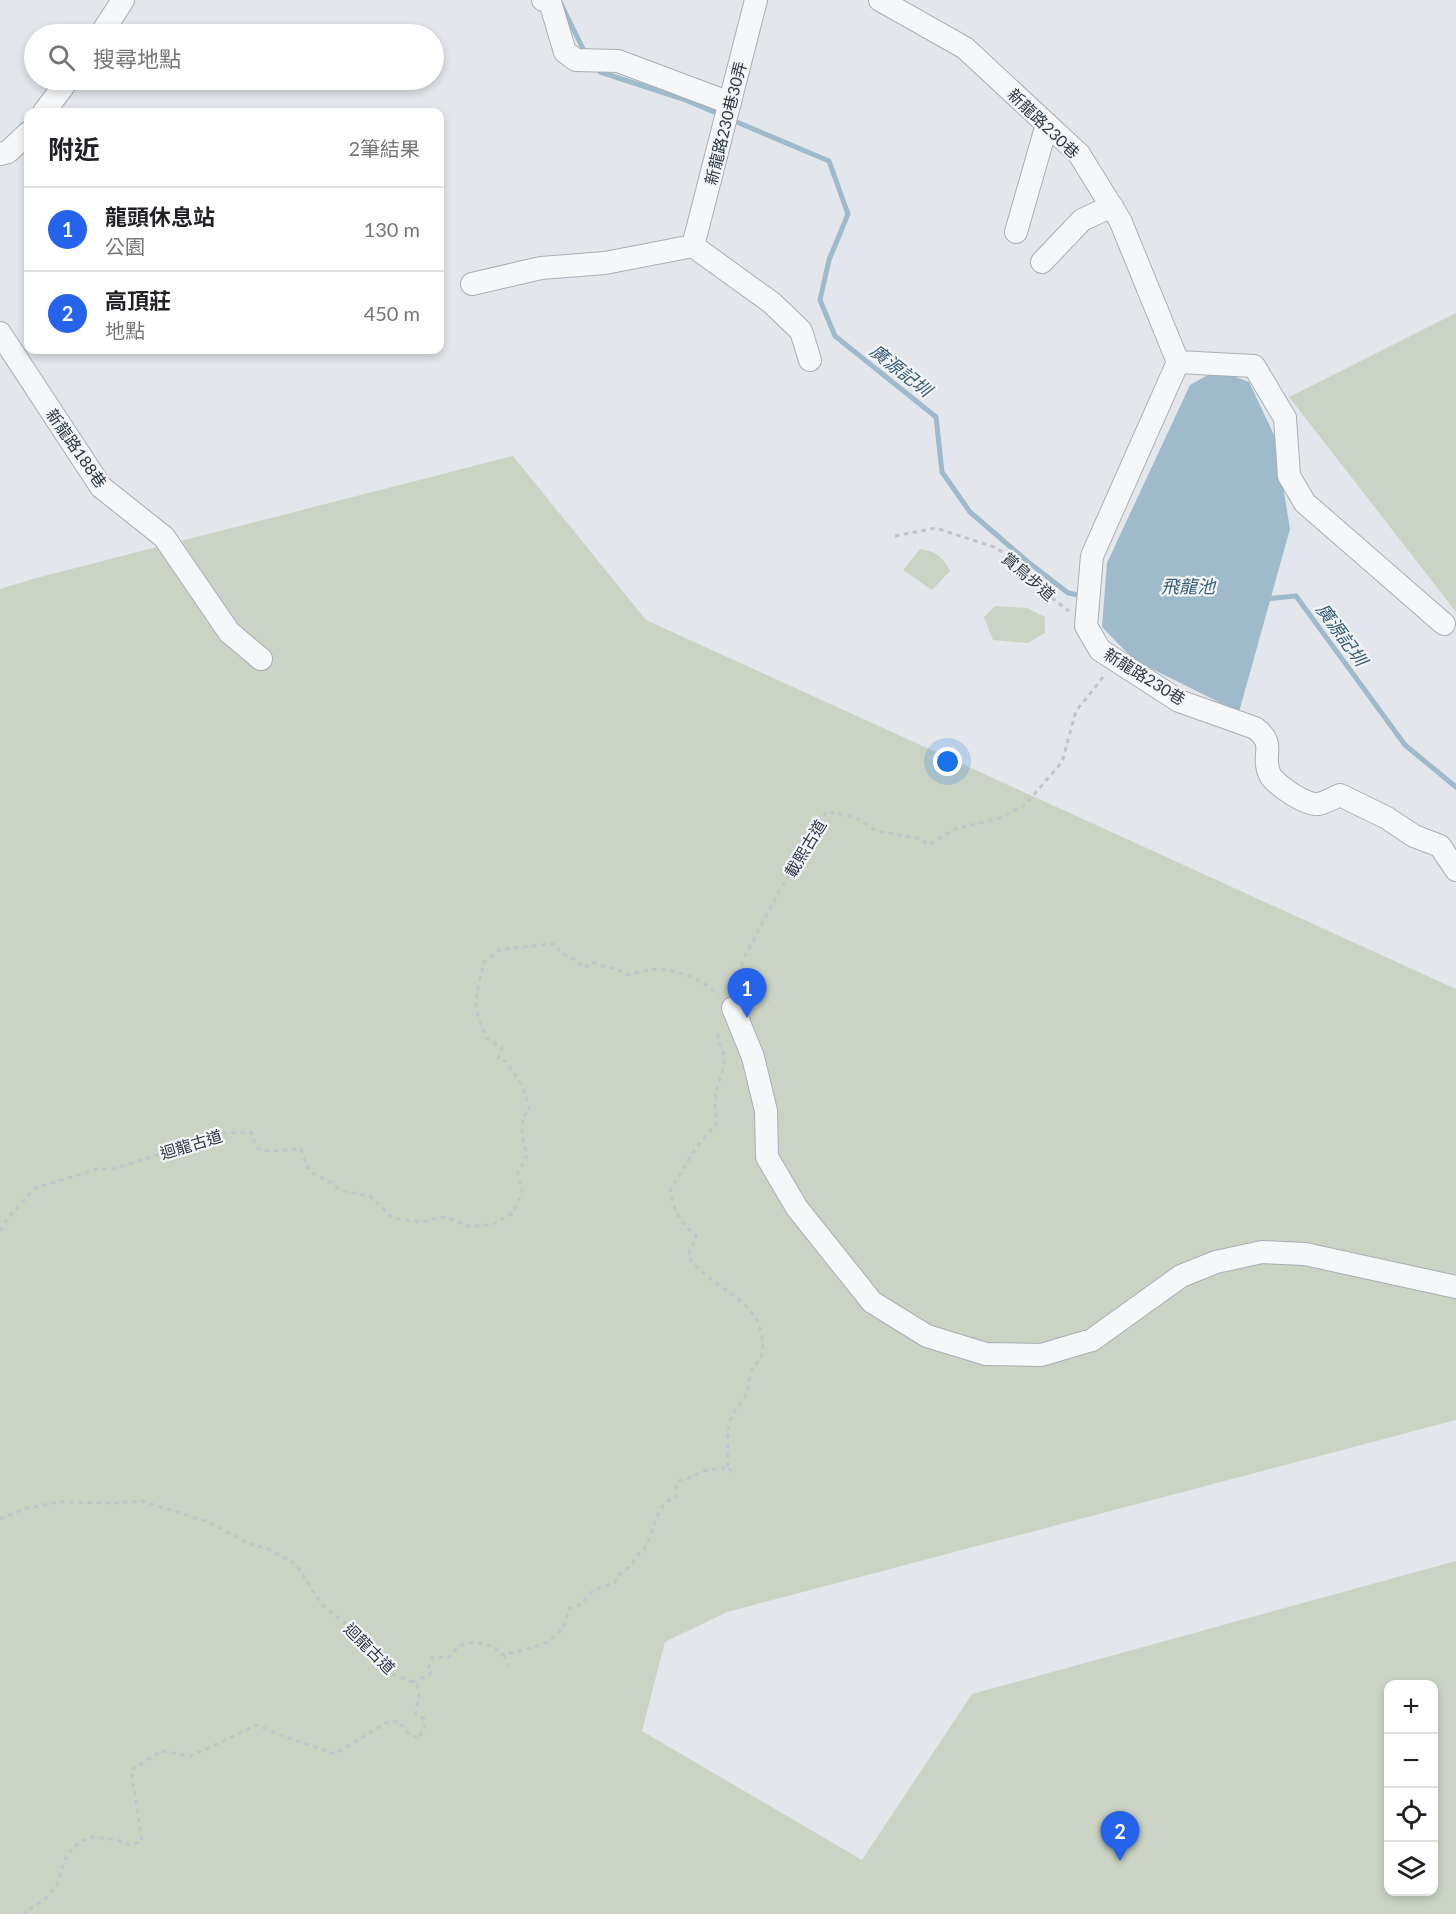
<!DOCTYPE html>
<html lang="zh-TW">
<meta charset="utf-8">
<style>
body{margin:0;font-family:Lato,"Noto Sans TC",sans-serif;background:#f2f2f2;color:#202124}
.controls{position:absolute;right:18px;bottom:18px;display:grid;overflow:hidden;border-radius:12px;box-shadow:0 3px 9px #0003}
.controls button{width:54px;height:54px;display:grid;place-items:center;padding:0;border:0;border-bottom:2px solid #e0e0e0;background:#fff;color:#202124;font:30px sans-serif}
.you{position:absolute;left:948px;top:762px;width:21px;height:21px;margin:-15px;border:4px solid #fff;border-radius:50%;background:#1a73e8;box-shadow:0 0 0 9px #1a73e833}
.badge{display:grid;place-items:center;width:39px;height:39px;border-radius:50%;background:#2563eb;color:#fff;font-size:20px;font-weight:700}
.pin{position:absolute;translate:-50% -50px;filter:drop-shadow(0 2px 3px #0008)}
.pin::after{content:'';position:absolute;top:32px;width:21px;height:18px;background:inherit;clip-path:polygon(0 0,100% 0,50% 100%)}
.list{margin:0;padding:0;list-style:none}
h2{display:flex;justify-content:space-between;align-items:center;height:78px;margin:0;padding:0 24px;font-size:26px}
h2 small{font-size:20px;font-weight:400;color:#757577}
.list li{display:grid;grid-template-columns:39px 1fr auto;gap:18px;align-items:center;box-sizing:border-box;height:84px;padding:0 24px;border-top:2px solid #e0e0e0}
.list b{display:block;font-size:22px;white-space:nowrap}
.list p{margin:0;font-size:20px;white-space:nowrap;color:#757577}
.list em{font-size:20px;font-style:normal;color:#757577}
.icon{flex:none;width:33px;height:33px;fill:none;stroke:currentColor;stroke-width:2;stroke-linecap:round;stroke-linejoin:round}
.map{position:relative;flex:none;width:1456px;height:1914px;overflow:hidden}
.search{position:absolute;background:#fff;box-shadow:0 3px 9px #0003;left:24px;top:24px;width:420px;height:66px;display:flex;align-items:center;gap:15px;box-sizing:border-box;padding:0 21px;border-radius:33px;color:#757577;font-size:22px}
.panel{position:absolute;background:#fff;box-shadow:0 3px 9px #0003;left:24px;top:108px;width:420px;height:246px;border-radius:12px}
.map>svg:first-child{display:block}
.green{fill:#cbd4c4;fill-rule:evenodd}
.water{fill:#9fbaca}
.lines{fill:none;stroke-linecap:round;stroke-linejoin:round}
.stream{stroke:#9fbaca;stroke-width:5}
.minor-casing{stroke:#a8afb5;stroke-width:24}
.path{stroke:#c1c5ca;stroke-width:3;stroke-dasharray:4.5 4.5;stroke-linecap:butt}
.minor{stroke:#f6f7f9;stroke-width:22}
.labels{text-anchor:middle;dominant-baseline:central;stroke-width:4.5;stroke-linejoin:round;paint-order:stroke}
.street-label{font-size:16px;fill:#2b3743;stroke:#f3f6f8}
.water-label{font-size:18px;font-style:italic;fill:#365c76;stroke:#f3f6f8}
</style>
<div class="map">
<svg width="1456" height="1914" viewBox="0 0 1456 1914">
<rect width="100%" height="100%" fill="#e3e7eb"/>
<path class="green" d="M 1456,313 L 1456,612 L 1289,397 Z
M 513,456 L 646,620 L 1456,989 L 1456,1420 L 727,1612 L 665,1642 L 642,1731 L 862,1860 L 972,1694 L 1456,1561 L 1456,1914 L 0,1914 L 0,589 L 36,578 ZM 1388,1684 L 1434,1684 L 1434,1892 L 1388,1892 Z
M 920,549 C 936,551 943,557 950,571 L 932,590 L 903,570 Z
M 995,606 L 1027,608 L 1045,617 L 1045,633 L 1028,643 L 993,640 L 984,617 Z"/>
<path class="water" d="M 1217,370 L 1249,382 L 1275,437 L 1290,529 L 1239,712 L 1134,660 L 1102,627 L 1107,563 L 1190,385 Z"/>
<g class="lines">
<path class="stream" d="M 560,2 L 586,55
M 596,67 L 600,72 L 683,99 L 721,115
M 732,120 L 829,161 L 848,214 L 829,260 L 820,300 L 835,336 L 936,417 L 942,472 L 970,512 L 1028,562 L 1068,593 L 1084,596
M 1266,599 L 1296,596 L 1405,745 L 1456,787"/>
<g class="minor-casing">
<path id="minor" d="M 543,0 L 550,2 L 565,52 L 576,60 L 618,61 L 730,103
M 880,0 L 965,48 L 1079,154 L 1120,220 L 1178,362 L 1092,556 L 1086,626 L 1100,650 L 1179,701 L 1255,728 C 1278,745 1260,755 1270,775 C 1276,785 1306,806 1318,804 C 1325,803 1333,798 1340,795 L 1387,818 L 1414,836 L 1440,846 L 1456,870
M 101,34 L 123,0
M 44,112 L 68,80
M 0,154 L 8,152 L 28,133
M 1016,232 L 1047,124
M 693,246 L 756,0
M 1042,262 L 1082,220 L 1112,206
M 472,284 L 541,268 L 605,263 L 693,246 L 772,303 L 801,331 L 810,360
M 0,333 L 101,487 L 164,537 L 229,632 L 261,659
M 1178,362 L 1254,366 L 1285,418 L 1289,476 L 1305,503 L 1444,624
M 733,1008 L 753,1057 L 766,1111 L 767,1157 L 797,1208 L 872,1302 L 927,1336 L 986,1354 L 1041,1355 L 1092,1340 L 1181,1276 L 1216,1262 L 1262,1252 L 1305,1254 L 1456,1287"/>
</g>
<path class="path" d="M 895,536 L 936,528 L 994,547 L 1006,554 L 1052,598 L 1069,611
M 741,992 L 744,985 L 742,962 L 779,891 L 827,811 L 856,818 L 877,831 L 921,839 L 928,845 L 955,829 L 1000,818 L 1025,805 L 1062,762 L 1076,711 L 1104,676
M 0,1231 L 8,1218 L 35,1188 L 98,1169 L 113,1169 L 157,1155 L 178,1152 L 194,1143 L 225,1133 L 251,1132 L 257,1148 L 268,1151 L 301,1149 L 310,1172 L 328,1181 L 342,1191 L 370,1196 L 393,1218 L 421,1222 L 445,1217 L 471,1227 L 493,1224 L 513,1213 L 522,1191 L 518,1172 L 527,1156 L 522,1135 L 523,1116 L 530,1111 L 523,1087 L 506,1061 L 498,1059 L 502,1048 L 486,1038 L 476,1009 L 477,991 L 484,962 L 499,950 L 520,947 L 555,944 L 562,954 L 571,957 L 584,968 L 592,962 C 605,968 617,968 629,975 C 635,973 642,971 648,970 C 672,966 702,979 719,995
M 728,1468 L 736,1474
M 0,1519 L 24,1509 L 58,1502 L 115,1503 L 142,1501 L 205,1521 L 250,1544 L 266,1548 L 296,1564 L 322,1605 L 345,1623 L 356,1636 L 394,1675 L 417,1684 L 419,1694 L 416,1714 L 424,1719 L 425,1727 L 418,1739 L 405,1731 L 399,1721 L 386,1723 L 335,1754 L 280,1735 L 257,1725 L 191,1756 L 162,1751 L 131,1770 L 142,1841 L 131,1845 L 112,1839 L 90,1837 L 73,1847 L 64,1861 L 58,1883 L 47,1897 L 23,1914
M 504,1655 L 508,1665
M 412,1682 L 429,1675 L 431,1672 L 428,1670 L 432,1658 L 440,1657 L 448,1658 C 453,1655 453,1651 457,1648 C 467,1639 483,1644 495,1647 L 501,1655 L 507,1652 L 511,1653 C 539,1645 565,1643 568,1609 C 588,1604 580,1601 592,1592 C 599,1587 608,1586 615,1582 C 618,1573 626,1571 631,1565 C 633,1563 635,1558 636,1557 C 639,1553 643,1551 646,1546 C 655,1530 655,1502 677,1497 L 676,1487 L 680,1480 C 688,1479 692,1477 699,1473 C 707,1469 719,1468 728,1468 C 727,1456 727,1428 731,1418 C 734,1410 740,1406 744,1399 C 749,1390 748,1377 753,1368 C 755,1364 759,1362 761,1357 C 765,1347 761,1326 755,1317 C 738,1291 704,1282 688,1256 C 691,1248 695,1243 696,1235 C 680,1224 674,1209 670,1191 L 695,1149 L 717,1123 C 715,1112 714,1096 718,1085 C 721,1076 724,1067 724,1057 C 724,1049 717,1044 718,1035 L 722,1032"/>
<use href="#minor" class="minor"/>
</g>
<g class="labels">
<g class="street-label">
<text transform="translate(725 123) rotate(-76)">新龍路230巷30弄</text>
<text transform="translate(1044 123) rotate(44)">新龍路230巷</text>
<text transform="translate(77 448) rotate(55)">新龍路188巷</text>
<text transform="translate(1029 576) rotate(41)">賞鳥步道</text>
<text transform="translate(1145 676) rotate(32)">新龍路230巷</text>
<text transform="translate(805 848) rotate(-59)">載熙古道</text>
<text transform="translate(191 1144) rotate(-17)">迴龍古道</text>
<text transform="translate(370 1648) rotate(45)">迴龍古道</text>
</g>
<g class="water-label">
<text transform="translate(901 370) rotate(38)">廣源記圳</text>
<text x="1188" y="586">飛龍池</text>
<text transform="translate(1342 634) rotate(54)">廣源記圳</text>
</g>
</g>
</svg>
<div class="controls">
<button>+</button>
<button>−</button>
<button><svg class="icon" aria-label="locate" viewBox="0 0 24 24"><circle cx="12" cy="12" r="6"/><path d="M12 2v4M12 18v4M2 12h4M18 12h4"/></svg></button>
<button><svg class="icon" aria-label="layers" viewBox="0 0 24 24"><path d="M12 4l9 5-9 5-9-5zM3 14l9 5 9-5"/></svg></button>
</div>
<div class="you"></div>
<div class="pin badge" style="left:747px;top:1018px">1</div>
<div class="pin badge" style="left:1120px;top:1861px">2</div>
<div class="search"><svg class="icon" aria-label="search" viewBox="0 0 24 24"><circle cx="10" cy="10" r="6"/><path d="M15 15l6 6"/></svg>搜尋地點</div>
<section class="panel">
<h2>附近<small>2筆結果</small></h2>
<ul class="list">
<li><span class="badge">1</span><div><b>龍頭休息站</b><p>公園</p></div><em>130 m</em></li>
<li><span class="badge">2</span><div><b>高頂莊</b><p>地點</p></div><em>450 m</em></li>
</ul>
</section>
</div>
